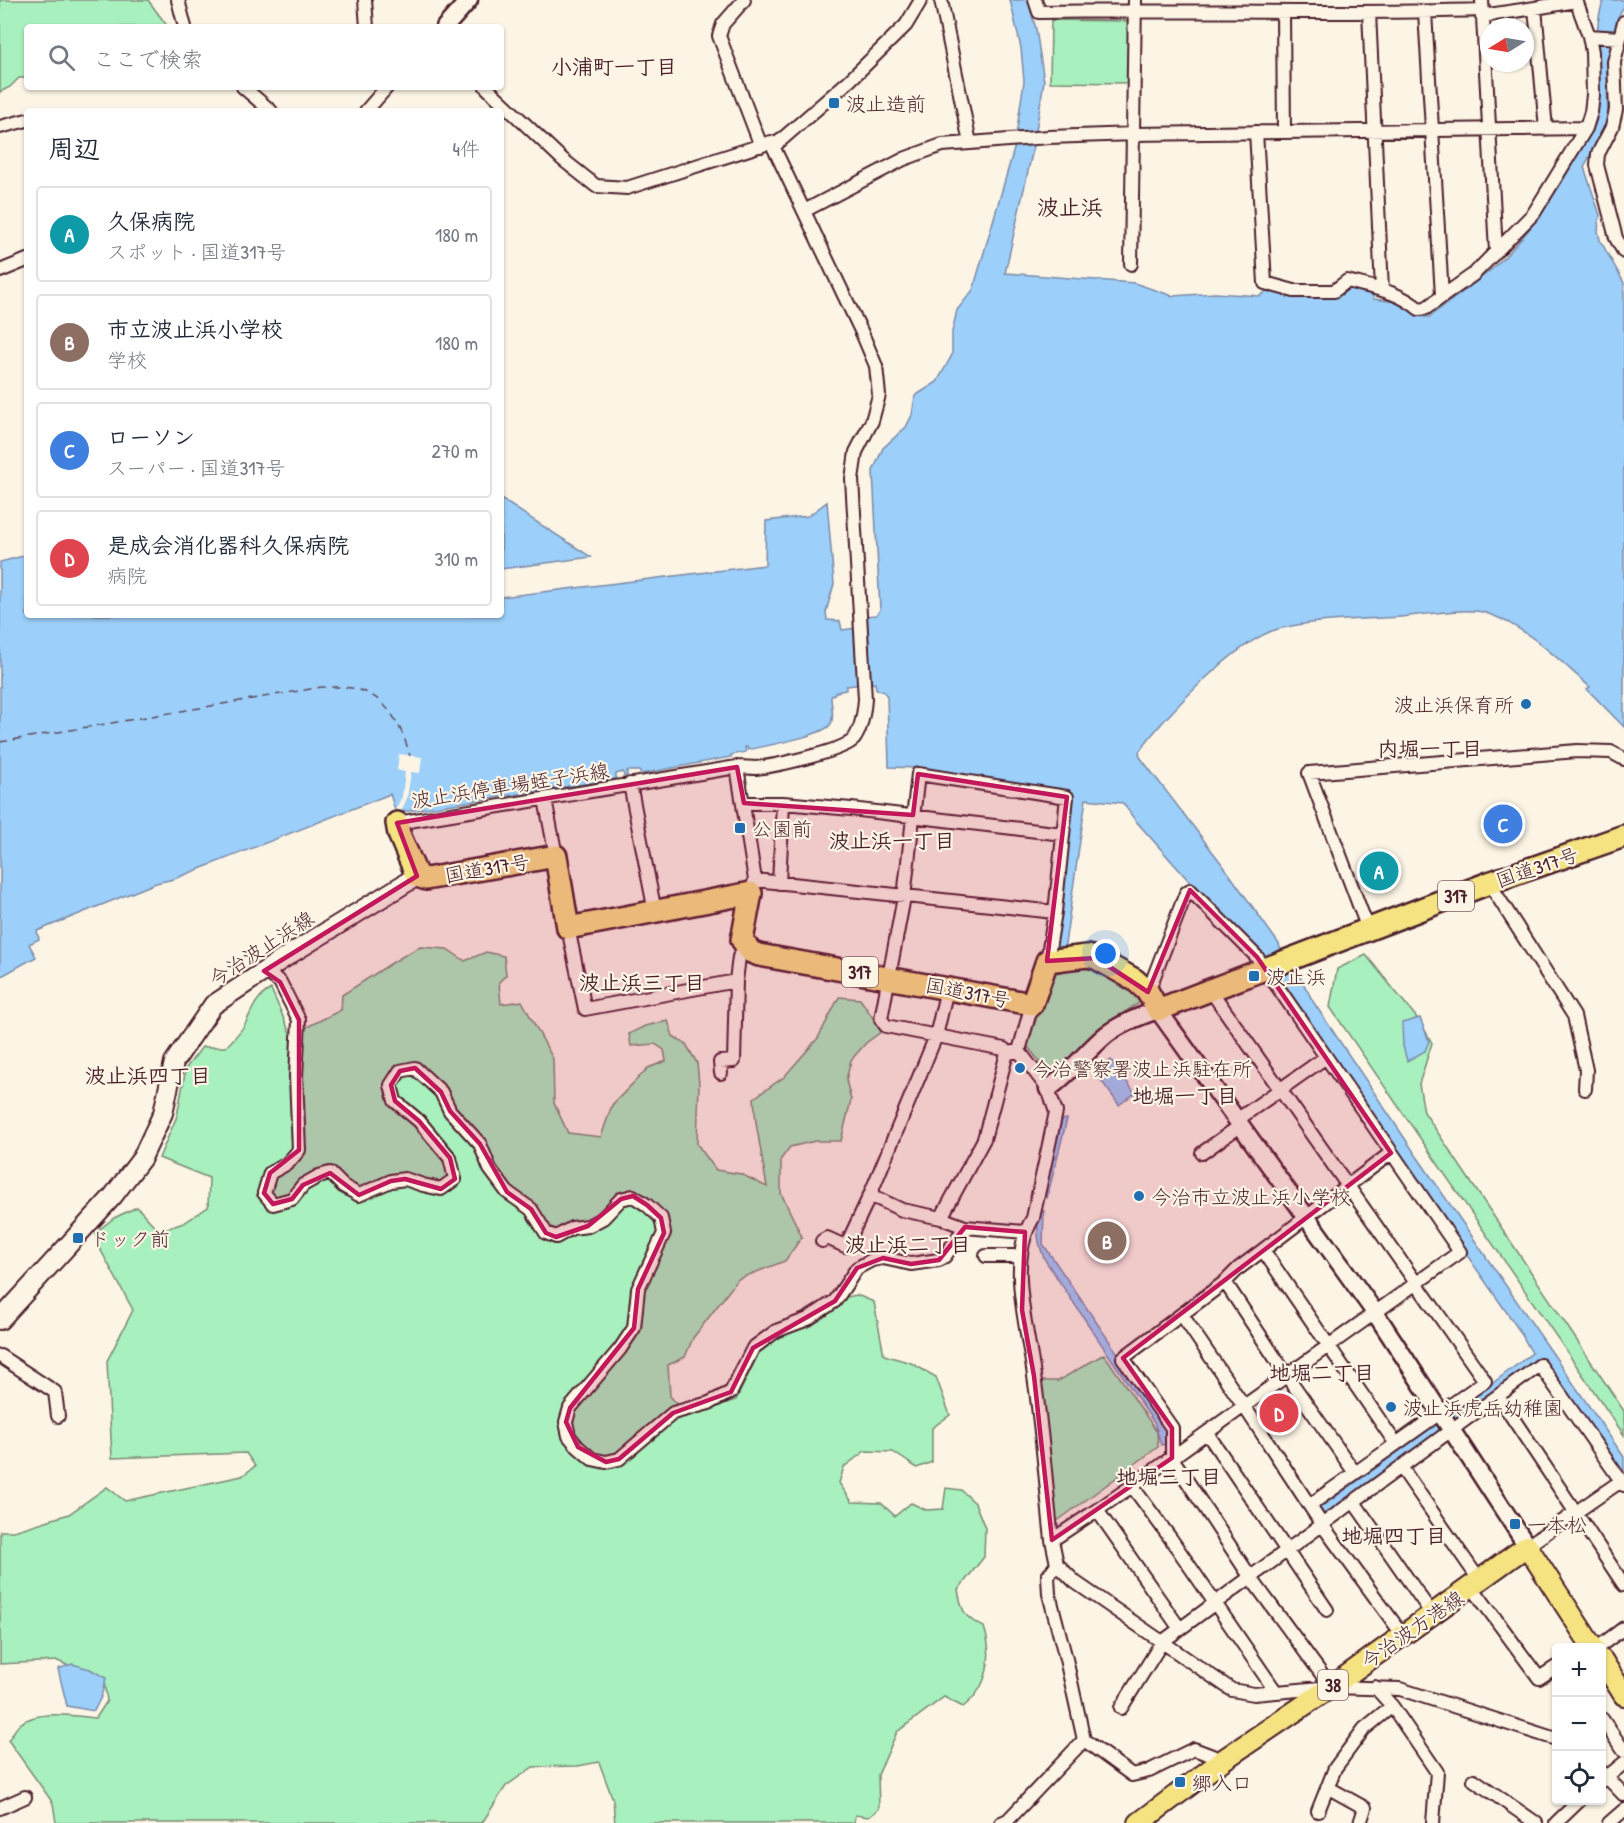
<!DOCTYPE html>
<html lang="ja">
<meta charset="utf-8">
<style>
body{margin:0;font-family:"Patrick Hand","Klee One",sans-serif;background:#f6f6f7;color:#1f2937}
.controls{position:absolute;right:18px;bottom:18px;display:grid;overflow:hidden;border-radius:6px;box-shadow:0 2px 4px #0004}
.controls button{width:54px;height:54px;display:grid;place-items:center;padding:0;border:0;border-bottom:2px solid #e0e1e3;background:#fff;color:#1f2937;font:30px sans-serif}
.compass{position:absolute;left:1480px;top:18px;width:54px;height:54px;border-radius:50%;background:#fff;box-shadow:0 2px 4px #0004;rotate:259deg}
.you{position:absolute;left:1106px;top:954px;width:21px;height:21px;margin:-15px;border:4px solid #fff;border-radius:50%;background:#1a73e8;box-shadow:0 0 0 9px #1a73e833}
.badge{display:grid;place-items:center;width:39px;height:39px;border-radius:50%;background:#b45309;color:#fff;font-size:20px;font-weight:700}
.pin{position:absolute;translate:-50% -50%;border:3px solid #fff;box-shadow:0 2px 6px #0006}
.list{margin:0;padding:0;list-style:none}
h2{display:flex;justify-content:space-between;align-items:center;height:78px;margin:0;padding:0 24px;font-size:26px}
h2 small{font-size:20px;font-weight:400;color:#747a83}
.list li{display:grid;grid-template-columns:39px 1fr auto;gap:18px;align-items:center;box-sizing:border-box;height:96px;margin:0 12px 12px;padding:0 12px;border:2px solid #e0e1e3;border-radius:6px}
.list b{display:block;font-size:22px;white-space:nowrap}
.list p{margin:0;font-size:20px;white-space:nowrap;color:#747a83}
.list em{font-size:20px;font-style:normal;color:#747a83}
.icon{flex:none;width:33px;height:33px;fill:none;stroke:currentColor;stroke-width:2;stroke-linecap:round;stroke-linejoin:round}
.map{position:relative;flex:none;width:1624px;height:1823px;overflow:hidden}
.search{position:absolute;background:#fff;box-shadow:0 2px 4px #0004;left:24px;top:24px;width:480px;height:66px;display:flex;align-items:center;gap:15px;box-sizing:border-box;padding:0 21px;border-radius:6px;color:#747a83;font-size:22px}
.panel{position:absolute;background:#fff;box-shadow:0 2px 4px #0004;left:24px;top:108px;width:480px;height:510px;border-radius:6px}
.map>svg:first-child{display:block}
.green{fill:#a8f0bd;stroke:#798874;stroke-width:1.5}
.water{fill:#9ccff9;stroke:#7b89a7;stroke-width:1.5}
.pier{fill:#fcf5e5}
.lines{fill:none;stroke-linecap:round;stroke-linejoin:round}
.ferry{stroke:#5e4b5e;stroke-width:1.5;stroke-dasharray:8 6;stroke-linecap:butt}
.minor-casing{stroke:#4a1f2b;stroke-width:16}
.tertiary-casing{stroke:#4a1f2b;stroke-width:21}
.secondary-casing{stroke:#4a1f2b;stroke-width:22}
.primary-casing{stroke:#4a1f2b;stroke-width:24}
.trunk-casing{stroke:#4a1f2b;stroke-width:26}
.minor{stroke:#fcf5e5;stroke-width:12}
.tertiary{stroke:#fcf5e5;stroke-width:16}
.secondary{stroke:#fcf5e5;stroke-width:18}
.primary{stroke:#f5e382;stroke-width:20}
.trunk{stroke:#f5e382;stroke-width:21}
.marked{fill:#c2185b;fill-opacity:0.2;stroke:#c2185b;stroke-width:4.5;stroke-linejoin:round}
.poi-dot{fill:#1f6fb2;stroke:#fcf5e5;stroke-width:2}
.labels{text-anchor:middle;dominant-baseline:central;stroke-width:4.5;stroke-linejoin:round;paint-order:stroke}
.shield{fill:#fcf5e5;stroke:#7f5f63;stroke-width:1.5}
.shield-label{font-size:18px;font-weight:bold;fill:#4a1f2b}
.poi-label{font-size:20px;fill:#4a1f2b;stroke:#fcf5e5;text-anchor:start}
.street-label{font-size:20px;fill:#4a1f2b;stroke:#fcf5e5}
.neighbourhood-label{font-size:21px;font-weight:bold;fill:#4a1f2b;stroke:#fcf5e5}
.quarter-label{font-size:22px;font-weight:bold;fill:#4a1f2b;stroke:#fcf5e5}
</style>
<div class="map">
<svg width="1624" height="1823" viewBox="0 0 1624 1823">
<rect width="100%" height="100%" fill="#fcf5e5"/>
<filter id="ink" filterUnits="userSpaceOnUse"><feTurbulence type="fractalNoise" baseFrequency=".0167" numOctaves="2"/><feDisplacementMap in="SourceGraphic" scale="12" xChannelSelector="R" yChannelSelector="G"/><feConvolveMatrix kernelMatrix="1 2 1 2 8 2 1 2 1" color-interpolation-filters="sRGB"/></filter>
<g filter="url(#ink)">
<path class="green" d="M 0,0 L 148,0 L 168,27 L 27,27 L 27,78 L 19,78 L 10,87 L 0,92 Z
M 1051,20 L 1130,21 L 1129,83 L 1050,82 Z
M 420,947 L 447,949 L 465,961 L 486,952 L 504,956 L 506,975 L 499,982 L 501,1004 L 522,1001 L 553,1059 L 554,1103 L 568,1133 L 601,1137 L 612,1105 L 648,1068 L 666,1061 L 664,1050 L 655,1044 L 631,1046 L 629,1034 L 645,1026 L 668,1021 L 673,1036 L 686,1044 L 697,1063 L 699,1084 L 697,1144 L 716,1170 L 741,1174 L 767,1187 L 756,1123 L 754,1098 L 784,1077 L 818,1038 L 839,997 L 860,999 L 882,1031 L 866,1043 L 851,1060 L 846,1080 L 851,1100 L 841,1141 L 815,1141 L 790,1147 L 781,1159 L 781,1193 L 802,1237 L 785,1261 L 738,1279 L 693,1338 L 685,1357 L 668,1365 L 670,1396 L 688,1416 L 736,1400 L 759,1353 L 777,1339 L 795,1317 L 824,1301 L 857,1295 L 874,1302 L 884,1355 L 911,1363 L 936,1377 L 950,1415 L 932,1428 L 932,1462 L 917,1468 L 893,1452 L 865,1451 L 844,1467 L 839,1483 L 852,1502 L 881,1503 L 895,1516 L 911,1503 L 926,1510 L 943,1509 L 946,1488 L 961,1490 L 975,1503 L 985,1528 L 984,1557 L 958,1590 C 962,1612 964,1618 984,1627 C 994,1657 988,1688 963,1707 L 944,1697 L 897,1732 L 878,1775 L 879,1809 L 869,1817 L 855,1815 L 854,1823 L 615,1823 L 613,1800 L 599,1762 L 578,1766 L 533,1767 L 506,1786 L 482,1823 L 56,1823 L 53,1803 L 8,1740 C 12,1736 15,1728 20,1724 C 38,1709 75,1716 96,1718 L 107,1701 L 104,1682 L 58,1661 L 0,1664 L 0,1531 L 14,1531 L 69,1514 L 107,1487 L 125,1501 L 242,1476 L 255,1466 L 246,1453 L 112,1458 L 107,1361 L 133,1310 L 98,1245 L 96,1232 L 114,1218 L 137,1207 L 159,1231 L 184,1223 L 208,1207 L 209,1178 L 159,1158 L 177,1116 L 186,1068 L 202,1047 L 226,1047 C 232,1040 241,1032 245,1024 C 253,1009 255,998 271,989 L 291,1035 L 341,1010 L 342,995 C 369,979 393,960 420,947 Z
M 1366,955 L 1421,1023 L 1432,1043 L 1419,1084 L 1424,1112 L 1624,1411 L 1624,1435 L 1330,1007 L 1337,969 Z
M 1093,964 L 1130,986 L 1139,1003 L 1100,1028 L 1053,1078 L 1027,1046 L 1052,974 Z
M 1104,1354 L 1157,1432 L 1158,1447 L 1056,1522 L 1038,1381 L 1058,1381 Z"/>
<path class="water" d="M 1010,0 L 1028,0 L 1036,29 L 1044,81 L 1033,149 L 1005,273 L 1134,283 L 1173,296 L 1215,293 L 1260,296 L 1269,289 L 1304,297 L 1335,297 L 1348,286 L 1371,291 L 1374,299 L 1403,303 C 1412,313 1416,317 1429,317 C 1451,300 1474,285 1494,267 C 1529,235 1559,191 1580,149 C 1585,140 1596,128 1597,117 C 1602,82 1590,31 1604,0 L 1624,0 L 1624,6 L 1617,19 L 1607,70 L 1608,122 L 1584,167 L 1600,215 L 1598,231 L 1600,240 L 1624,283 L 1624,727 L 1587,689 L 1590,687 C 1559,660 1526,626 1486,613 C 1466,607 1423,615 1400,617 C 1360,620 1317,619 1278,629 C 1237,640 1163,717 1139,752 L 1140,757 L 1225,868 L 1279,944 L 1281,952 L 1293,971 L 1299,975 L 1314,1003 L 1418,1158 L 1624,1457 L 1624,1480 L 1539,1363 L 1325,1517 L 1320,1508 L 1468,1402 L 1532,1353 L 1519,1330 L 1432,1205 L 1266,957 L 1204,898 L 1135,820 L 1123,803 L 1086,799 L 1064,951 L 1056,949 L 1068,796 L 919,768 L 889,767 L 887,696 L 884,692 L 876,689 L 875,683 L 846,686 L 846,690 L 836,692 L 831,697 C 831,705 835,719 830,725 C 822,736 764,746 748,750 L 747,747 L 745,747 L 746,752 L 731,755 L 731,757 L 641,774 L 639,771 L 627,771 L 627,776 L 624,776 L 623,772 L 616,774 L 616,779 L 401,812 L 395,810 L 390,794 L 174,879 L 156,883 L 37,931 L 39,939 L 29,944 L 36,957 L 0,977 L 0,562 L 27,555 L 27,615 L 501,615 L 501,597 L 765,565 L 766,521 L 808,516 L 827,502 L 834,584 L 826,612 L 827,620 L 840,621 L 842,630 L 865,627 L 865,616 L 876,615 L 880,610 L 873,471 L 883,448 L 906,427 L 912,415 L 915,396 L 937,382 L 952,355 L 952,332 L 957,310 L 973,290 L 1014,149 L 1024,81 L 1021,48 Z
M 501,499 L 591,557 L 501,569 Z
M 1420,1018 L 1429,1041 L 1425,1051 L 1407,1061 L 1403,1046 L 1402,1023 Z
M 1111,1060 L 1135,1093 L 1119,1105 L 1095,1072 Z
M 1067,1119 L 1047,1198 L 1042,1196 L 1062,1120 Z
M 1044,1211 L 1043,1244 L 1159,1414 L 1169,1430 L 1168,1444 L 1161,1445 L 1155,1424 L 1045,1260 C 1037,1242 1037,1231 1038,1212 Z
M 72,1664 L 90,1669 L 106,1678 L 101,1697 L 94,1711 L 67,1706 L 58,1669 Z"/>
<path class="pier" d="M 399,754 L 422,757 L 420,773 L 411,772 L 407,798 L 401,812 L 395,810 L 402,797 L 405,772 L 397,770 Z"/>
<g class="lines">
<path class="ferry" d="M 0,742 L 322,687 C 335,687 348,686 360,690 C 389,699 403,730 410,756"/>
<g class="minor-casing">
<path id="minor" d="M 178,0 L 185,27
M 365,0 L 367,27
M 744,0 L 723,24 L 719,36 L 761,146
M 941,0 L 970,143 L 1049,137 L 1134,134 L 1586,128
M 1035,0 L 1039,12 C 1186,9 1334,15 1482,10
M 1482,0 L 1496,251
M 1283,12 L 1284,132
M 1369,12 L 1382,290
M 1425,12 L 1442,296
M 1482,16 L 1535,8
M 1624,22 L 1614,62 L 1616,110 L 1612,127 L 1598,154 L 1597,165 L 1616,238 L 1624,252
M 1589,36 L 1620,38
M 243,87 L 271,111
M 366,111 L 387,87
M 0,127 L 27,120
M 1546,129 L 1535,8 L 1576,1
M 1256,132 L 1265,283 L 1294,291 L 1334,291 L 1347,281 C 1373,288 1398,291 1419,309 L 1426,308 L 1474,274 L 1534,213 L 1586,128 L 1591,112 L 1593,95 L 1592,52 L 1589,36 L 1576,0
M 773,147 L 850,80 L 906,25 L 921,0
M 804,211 L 904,159 L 942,145 L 970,143
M 1131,264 L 1135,0
M 0,271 L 27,260
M 737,767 L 755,880 L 753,886
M 630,784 L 655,912
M 545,799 L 556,856
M 744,803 L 783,803 L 851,809 L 1063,834
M 397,823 L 737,767 C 744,767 750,768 756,768 C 774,766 844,751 854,739 C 862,728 864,712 865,699 L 852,479 L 856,452 L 872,421 L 879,395 L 876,366 L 862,333 L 771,142 L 627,188 L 596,186 L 562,159 L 486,87
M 755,880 L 1055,912
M 779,883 L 783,803
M 1489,883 L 1574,1016 L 1586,1070 L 1585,1089
M 568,928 L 585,1009 L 736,981 L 739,957 L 746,946
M 1368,929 L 1309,773 L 1577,751 L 1611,752 L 1624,759
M 264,971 L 280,982 L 299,1020 L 296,1076 L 299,1150 L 288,1163 L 270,1173 L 264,1193 L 273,1204 L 292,1199 L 303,1185 L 319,1176 L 330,1173 L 343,1186 L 359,1195 L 391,1181 L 405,1179 L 423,1185 L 441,1189 L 455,1179 L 450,1158 L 419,1121 L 395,1101 L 391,1085 L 400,1071 L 415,1068 L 441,1092 L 450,1111 L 480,1144 L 490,1169 L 507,1192 L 531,1209 L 546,1233 L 556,1237 L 572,1228 L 588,1226 L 603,1218 L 621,1199 L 633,1196 L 647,1205 L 661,1218 L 664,1233 L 638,1289 L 634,1328 L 620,1349 L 570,1408 L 566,1422 L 569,1436 L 578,1447 L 592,1459 L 606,1462 L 619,1459 L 673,1413 L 709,1403 L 731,1392 L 753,1348 L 776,1331 L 808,1319 L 835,1301 L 857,1268 L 872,1260 L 883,1258 L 911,1264 L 939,1260 L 945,1256 L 965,1227
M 1211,991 L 1485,1381 L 1310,1505
M 1148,992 L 1186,893 L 1190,890 L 1257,957 L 1326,1057
M 1032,1004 L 1019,1051 L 1048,1089 L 1056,1112 L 1033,1218 C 1006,1262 1028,1328 1034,1376 C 1042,1430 1046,1486 1052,1540 L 1057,1564 L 1075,1582 L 1232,1690 L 1254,1694 L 1331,1687 L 1400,1689 L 1556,1739
M 1019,1051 L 1007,1053 L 1004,1049 L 886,1026 L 881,1019 L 904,897 L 918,774 L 1067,797 L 1055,912 L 1047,961
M 721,1073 L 720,1062 L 734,1061 L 736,981
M 1237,1120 L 1326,1057 L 1460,1252 L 1132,1486 L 1171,1539 L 1276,1692
M 1202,1153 L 1241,1125
M 1391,1153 L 1263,1250 L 1396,1444
M 870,1195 L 902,1210 L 941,1218 L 965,1227 L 1025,1232
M 941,1218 L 984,1139 L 1007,1053
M 822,1241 L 827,1238 L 845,1246 L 847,1244 L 870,1195 L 936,1036 L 947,989
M 986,1256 L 1021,1256
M 1225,1282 L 1239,1268 L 1263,1250
M 1182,1315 L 1244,1406 L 1323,1526 L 1402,1634
M 0,1356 L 55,1392 L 58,1416
M 1498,1396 L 1624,1585
M 1207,1433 L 1327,1610
M 1401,1467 L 1480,1581
M 1132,1486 L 1097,1510 L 1180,1629
M 1354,1502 L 1432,1614
M 1052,1540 L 1097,1510
M 1527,1546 L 1621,1481
M 1057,1564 L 1048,1576 L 1049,1594 L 1066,1659 L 1084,1740 L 1132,1775 L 1149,1771 L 1194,1749 L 1223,1760
M 1472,1587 L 1539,1678 L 1556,1667
M 1597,1648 L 1624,1628
M 1331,1687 L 1251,1578 L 1172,1458 L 1172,1428 L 1123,1358 L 1225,1282 L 1287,1376 L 1355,1473
M 1375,1687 L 1392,1706 L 1437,1772 L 1433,1823
M 1121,1708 L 1162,1642 L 1540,1365 L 1624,1485
M 1602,1719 L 1624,1751
M 1602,1772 L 1624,1795
M 1474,1780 L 1536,1823
M 1602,1781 L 1624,1763
M 1327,1787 L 1365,1808 L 1360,1823
M 0,1808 L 25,1797
M 1318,1811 L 1335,1768 L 1364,1729 L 1392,1706
M 1001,1823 L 1008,1820 L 1084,1740
M 1556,1823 L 1580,1800
M 1609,1823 L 1624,1810"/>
</g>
<g class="tertiary-casing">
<path id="tertiary" d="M 445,27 L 469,0
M 1048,1089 C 1070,1074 1086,1051 1107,1034 C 1122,1023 1140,1016 1158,1010 L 1376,1314 L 1527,1546"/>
</g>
<g class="secondary-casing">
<path id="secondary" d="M 0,1320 L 113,1196 L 142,1158 L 163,1113 L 174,1062 L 213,1005 L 292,953 L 417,876"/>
</g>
<g class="primary-casing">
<path id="primary" d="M 1602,1660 L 1624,1695
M 1139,1823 L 1223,1760 L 1331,1687 L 1527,1546 L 1593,1648"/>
</g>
<g class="trunk-casing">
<path id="trunk" d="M 397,823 L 399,834 L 417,876 L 426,879 L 556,856 L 568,928 L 751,893 L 742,940 L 751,952 L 759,955 L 1032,1004 L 1047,961 L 1087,956 L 1096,958 L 1135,980 L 1148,992 L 1158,1010 L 1489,883 L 1624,836"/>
</g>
<use href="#minor" class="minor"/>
<use href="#tertiary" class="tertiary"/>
<use href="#secondary" class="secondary"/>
<use href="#primary" class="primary"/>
<use href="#trunk" class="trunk"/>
</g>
</g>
<path class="marked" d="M 737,767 L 744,803 L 913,815 L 918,774 L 1067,797 L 1047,961 L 1096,958 L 1148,992 L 1190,890 L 1257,957 L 1391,1153 L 1123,1358 L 1172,1428 L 1172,1458 L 1052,1540 L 1034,1376 L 1022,1310 L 1025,1232 L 965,1227 L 939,1260 L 911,1264 L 883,1258 L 857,1268 L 835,1301 L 753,1348 L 731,1392 L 673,1413 L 619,1459 L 606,1462 L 578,1447 L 566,1422 L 570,1408 L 634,1328 L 638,1289 L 664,1233 L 661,1218 L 647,1205 L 633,1196 L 621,1199 L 588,1226 L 556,1237 L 546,1233 L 531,1209 L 507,1192 L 480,1144 L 450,1111 L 441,1092 L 415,1068 L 400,1071 L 391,1085 L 395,1101 L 419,1121 L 450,1158 L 455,1179 L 441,1189 L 405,1179 L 391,1181 L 359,1195 L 330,1173 L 303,1185 L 292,1199 L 273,1204 L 264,1193 L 270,1173 L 299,1150 L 299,1020 L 280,982 L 264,971 L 417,876 L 397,823 Z"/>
<g class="poi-dot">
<rect x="828" y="97" width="12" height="12" rx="3"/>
<circle cx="1526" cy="704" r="6"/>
<rect x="734" y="822" width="12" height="12" rx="3"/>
<rect x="1248" y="970" width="12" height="12" rx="3"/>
<circle cx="1020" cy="1068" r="6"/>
<circle cx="1139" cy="1196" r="6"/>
<rect x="72" y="1232" width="12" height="12" rx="3"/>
<circle cx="1391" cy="1407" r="6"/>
<rect x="1509" y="1518" width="12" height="12" rx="3"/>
<rect x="1174" y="1776" width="12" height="12" rx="3"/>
</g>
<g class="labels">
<g class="shield">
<rect x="1438" y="881" width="36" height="30" rx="4.5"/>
<rect x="842" y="957" width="36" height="30" rx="4.5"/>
<rect x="1318" y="1670" width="30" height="30" rx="4.5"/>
</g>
<g class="shield-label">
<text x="1456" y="896">317</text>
<text x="860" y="972">317</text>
<text x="1333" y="1685">38</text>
</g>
<g class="poi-label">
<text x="846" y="103">波止造前</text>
<text x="1514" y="704" text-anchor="end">波止浜保育所</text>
<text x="752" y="828">公園前</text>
<text x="1266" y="976">波止浜</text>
<text x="1032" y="1068">今治警察署波止浜駐在所</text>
<text x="1151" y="1196">今治市立波止浜小学校</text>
<text x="90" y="1238">ドック前</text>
<text x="1403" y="1407">波止浜虎岳幼稚園</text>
<text x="1527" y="1524">一本松</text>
<text x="1192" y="1782">郷入口</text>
</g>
<g class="street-label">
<text transform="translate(510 785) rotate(-9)">波止浜停車場蛭子浜線</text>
<text transform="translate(1537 867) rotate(-19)">国道317号</text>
<text transform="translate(487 868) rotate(-10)">国道317号</text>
<text transform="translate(261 948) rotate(-33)">今治波止浜線</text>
<text transform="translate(968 992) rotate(11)">国道317号</text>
<text transform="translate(1412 1629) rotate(-35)">今治波方港線</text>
</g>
<g class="neighbourhood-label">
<text x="614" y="66">小浦町一丁目</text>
<text x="1430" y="748">内堀一丁目</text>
<text x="892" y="840">波止浜一丁目</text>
<text x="642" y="982">波止浜三丁目</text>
<text x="148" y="1075">波止浜四丁目</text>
<text x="1185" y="1095">地堀一丁目</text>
<text x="908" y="1244">波止浜二丁目</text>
<text x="1322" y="1372">地堀二丁目</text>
<text x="1169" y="1476">地堀三丁目</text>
<text x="1394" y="1535">地堀四丁目</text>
</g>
<g class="quarter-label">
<text x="1070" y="207">波止浜</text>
</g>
</g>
</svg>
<div class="controls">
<button>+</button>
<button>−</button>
<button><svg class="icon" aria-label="locate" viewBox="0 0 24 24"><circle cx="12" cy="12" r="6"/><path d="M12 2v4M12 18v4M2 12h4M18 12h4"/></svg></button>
</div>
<svg class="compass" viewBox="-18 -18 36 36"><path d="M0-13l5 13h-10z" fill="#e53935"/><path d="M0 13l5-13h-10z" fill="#747a83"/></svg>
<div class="you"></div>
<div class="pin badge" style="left:1379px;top:871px;background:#0f9aa8">A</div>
<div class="pin badge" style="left:1107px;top:1241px;background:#8d6e63">B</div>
<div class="pin badge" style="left:1503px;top:824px;background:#3f7fe0">C</div>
<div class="pin badge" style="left:1279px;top:1413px;background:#e0444e">D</div>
<div class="search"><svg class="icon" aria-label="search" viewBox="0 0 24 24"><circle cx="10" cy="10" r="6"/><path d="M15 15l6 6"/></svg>ここで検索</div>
<section class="panel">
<h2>周辺<small>4件</small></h2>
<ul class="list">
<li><span class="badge" style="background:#0f9aa8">A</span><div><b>久保病院</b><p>スポット · 国道317号</p></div><em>180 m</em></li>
<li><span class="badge" style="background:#8d6e63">B</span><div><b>市立波止浜小学校</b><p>学校</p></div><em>180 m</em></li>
<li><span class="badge" style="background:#3f7fe0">C</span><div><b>ローソン</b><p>スーパー · 国道317号</p></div><em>270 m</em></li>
<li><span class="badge" style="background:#e0444e">D</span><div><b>是成会消化器科久保病院</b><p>病院</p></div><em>310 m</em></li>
</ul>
</section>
</div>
